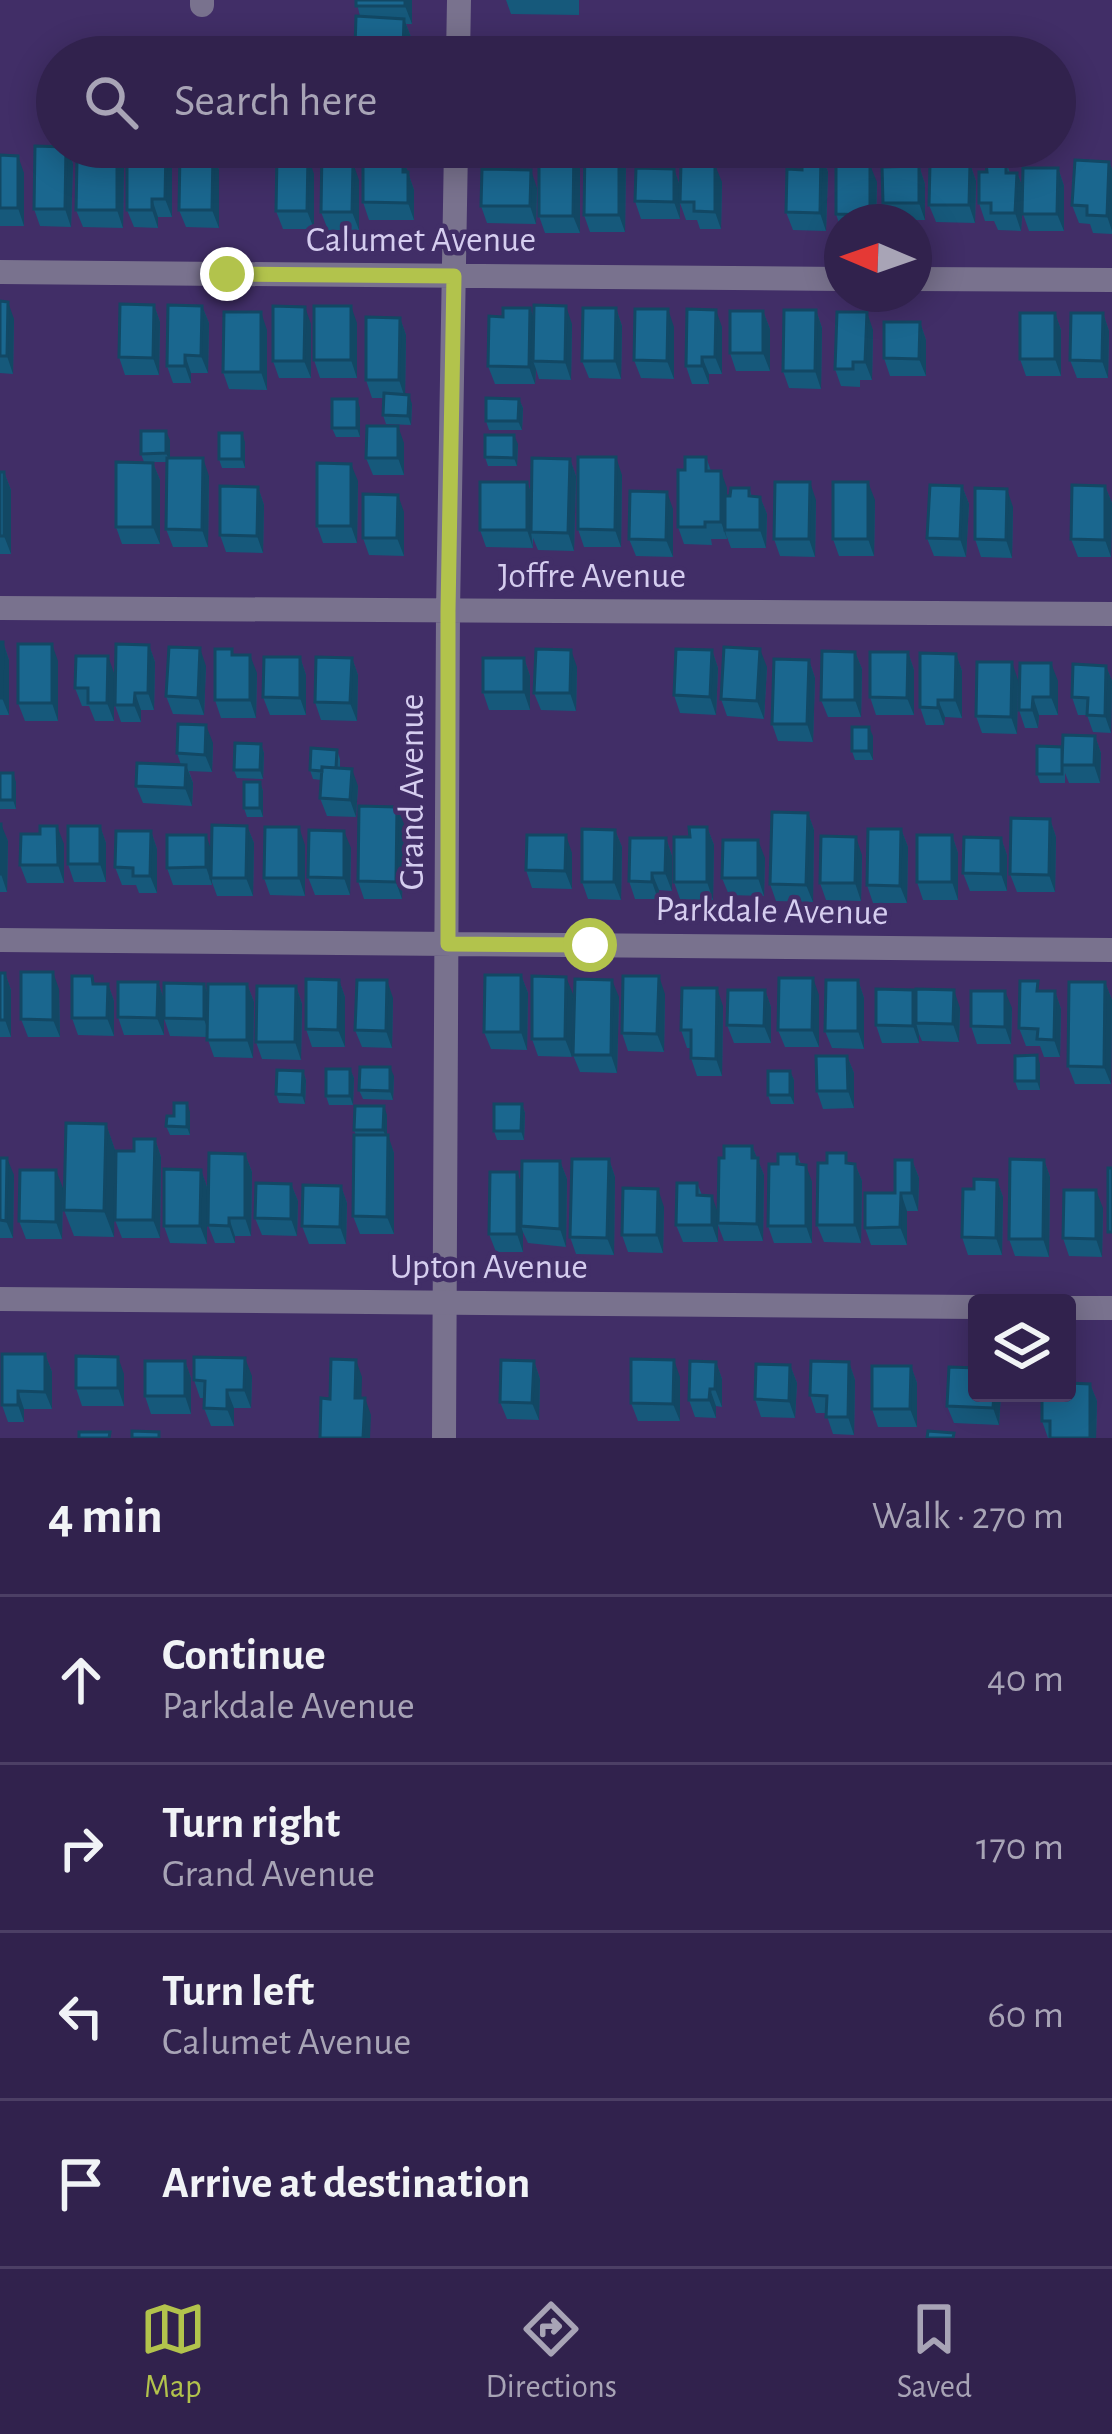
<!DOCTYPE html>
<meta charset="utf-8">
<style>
body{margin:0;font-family:"Alegreya Sans",sans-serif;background:#392a54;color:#f1f3f6}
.controls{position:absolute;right:36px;bottom:36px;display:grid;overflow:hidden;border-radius:12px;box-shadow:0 6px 30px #0003}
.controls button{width:108px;height:108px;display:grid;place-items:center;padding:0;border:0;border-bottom:3px solid #4c3f65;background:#31224d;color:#f1f3f6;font:60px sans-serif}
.compass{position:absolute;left:824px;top:204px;width:108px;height:108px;border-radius:50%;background:#31224d;box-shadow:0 6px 30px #0003;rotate:272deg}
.stop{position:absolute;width:36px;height:36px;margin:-27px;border:9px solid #b2c34c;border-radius:50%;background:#fff}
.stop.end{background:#b2c34c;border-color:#fff;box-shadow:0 3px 12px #0008}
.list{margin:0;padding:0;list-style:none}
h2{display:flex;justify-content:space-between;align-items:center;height:156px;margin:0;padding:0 48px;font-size:51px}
h2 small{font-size:39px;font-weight:400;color:#a8a4b6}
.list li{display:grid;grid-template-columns:78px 1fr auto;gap:36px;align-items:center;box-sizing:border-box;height:168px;padding:0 48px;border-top:3px solid #4c3f65}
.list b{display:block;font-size:45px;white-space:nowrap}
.list p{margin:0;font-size:39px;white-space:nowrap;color:#a8a4b6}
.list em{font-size:39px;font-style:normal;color:#a8a4b6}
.icon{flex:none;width:66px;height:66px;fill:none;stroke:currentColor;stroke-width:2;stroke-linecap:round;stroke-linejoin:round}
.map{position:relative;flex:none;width:1112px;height:1438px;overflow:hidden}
.search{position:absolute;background:#31224d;box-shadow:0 6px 30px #0003;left:36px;right:36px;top:36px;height:132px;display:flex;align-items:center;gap:30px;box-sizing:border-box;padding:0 42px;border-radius:66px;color:#a8a4b6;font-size:45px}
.sheet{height:828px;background:#31224d}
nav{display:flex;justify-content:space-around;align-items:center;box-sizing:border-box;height:168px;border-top:3px solid #4c3f65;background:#31224d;font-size:33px;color:#a8a4b6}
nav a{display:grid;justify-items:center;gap:6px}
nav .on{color:#b2c34c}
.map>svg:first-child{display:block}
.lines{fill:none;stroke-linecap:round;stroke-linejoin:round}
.minor{stroke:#79728e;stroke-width:24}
.tertiary{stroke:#79728e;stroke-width:24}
.wall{fill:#16597b}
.shaded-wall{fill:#124864}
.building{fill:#1a678f;stroke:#124864;stroke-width:3}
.route{stroke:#b2c34c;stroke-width:15}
.labels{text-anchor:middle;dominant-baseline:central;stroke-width:9;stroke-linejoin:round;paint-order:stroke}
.street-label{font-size:36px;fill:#d5cdef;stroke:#412e67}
</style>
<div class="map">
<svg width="1112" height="1438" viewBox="0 0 1112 1438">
<rect width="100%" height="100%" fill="#412e67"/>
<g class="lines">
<path class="minor" d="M 202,5 L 202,0
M 458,57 L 459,0
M 0,272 L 842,279
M 914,279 L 1112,280
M 0,608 L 1112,614
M 0,940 L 1112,950
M 444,1438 L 448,611 L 456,147"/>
<path class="tertiary" d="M 0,1299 L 977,1307
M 1067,1308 L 1112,1308"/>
</g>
<path class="wall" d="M 356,0 L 412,0 L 412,24 L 406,24 L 411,37 L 410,57 L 358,57 L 355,48 L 360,16 Z
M 506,0 L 579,0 L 579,15 L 511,14 Z
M 67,147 L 73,164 L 71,227 L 40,226 L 34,209 Z
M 140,147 L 172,147 L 172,217 L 158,217 L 158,228 L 134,227 L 127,210 L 140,162 Z
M 585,147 L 621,147 L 626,160 L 625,232 L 590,232 L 584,215 Z
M 213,153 L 219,170 L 219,228 L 186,227 L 179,210 Z
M 821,154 L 828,172 L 826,231 L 793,230 L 786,212 Z
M 0,155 L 24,173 L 24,226 L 0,226 Z
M 855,157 L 858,164 L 877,182 L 876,222 L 842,222 L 842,232 L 836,214 Z
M 403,158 L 414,190 L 414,220 L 369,220 L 363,202 Z
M 89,160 L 124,166 L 123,228 L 83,227 L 76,210 Z
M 580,162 L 580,233 L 545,233 L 539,216 Z
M 1006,162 L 1010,173 L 1017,173 L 1023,188 L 1058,168 L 1064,186 L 1064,231 L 1029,231 L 1022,211 L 1021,231 L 998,230 L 994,221 L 985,221 L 979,203 L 987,172 Z
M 1109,162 L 1112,169 L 1112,234 L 1093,233 L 1090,224 L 1079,223 L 1072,205 Z
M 970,164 L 976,181 L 975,223 L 936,222 L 929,205 Z
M 919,166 L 925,184 L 925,220 L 889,220 L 883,203 Z
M 674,169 L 680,186 L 722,182 L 721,229 L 700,229 L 697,220 L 686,220 L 680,203 L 680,219 L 641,219 L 635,201 Z
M 314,174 L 314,229 L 283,229 L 276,211 Z
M 359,180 L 359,230 L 328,230 L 321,212 Z
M 537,188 L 536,224 L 487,223 L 481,206 Z
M 0,301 L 14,319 L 13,374 L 0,373 Z
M 154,305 L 160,322 L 159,375 L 125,375 L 119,357 Z
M 202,306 L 209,323 L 208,373 L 191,373 L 191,383 L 173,383 L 167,366 Z
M 530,308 L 534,319 L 572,324 L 571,380 L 539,379 L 536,369 L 535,384 L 495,384 L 488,366 L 503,317 Z
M 616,308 L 622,326 L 621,379 L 589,378 L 582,361 Z
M 816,310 L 822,328 L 821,389 L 789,388 L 783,371 Z
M 763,311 L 770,329 L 770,371 L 736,371 L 730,353 Z
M 1055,313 L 1061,330 L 1061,376 L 1026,376 L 1020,359 Z
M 1103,313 L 1109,331 L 1108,378 L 1077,378 L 1070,360 Z
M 400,318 L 406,335 L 405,395 L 412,404 L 411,425 L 386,424 L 383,415 L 384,398 L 372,398 L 366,380 Z
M 920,322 L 926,340 L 926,376 L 890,376 L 884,358 Z
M 357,323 L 357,378 L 320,378 L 314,360 Z
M 311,324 L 311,378 L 279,378 L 273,361 Z
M 674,327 L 674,379 L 641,378 L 634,360 Z
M 722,327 L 722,374 L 709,374 L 709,384 L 692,384 L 686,366 Z
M 267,330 L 267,390 L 229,389 L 223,372 Z
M 873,330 L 872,380 L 860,380 L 860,387 L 841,386 L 835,369 Z
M 519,399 L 523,408 L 522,430 L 489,430 L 486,421 Z
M 360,408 L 360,437 L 336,437 L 332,428 Z
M 170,440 L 170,458 L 209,476 L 208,547 L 173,547 L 166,529 L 167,462 L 144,462 L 141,454 Z
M 245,442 L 245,468 L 222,468 L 219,459 Z
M 404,443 L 404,475 L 373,475 L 366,458 Z
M 518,444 L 517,466 L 488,466 L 485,457 Z
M 706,457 L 711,471 L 727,488 L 727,496 L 749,488 L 752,497 L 760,497 L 767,514 L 766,548 L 731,548 L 727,537 L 727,539 L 711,539 L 712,545 L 684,544 L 678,527 L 685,470 Z
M 570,459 L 576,476 L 574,551 L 538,550 L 533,538 L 533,548 L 486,547 L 480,530 L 527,482 L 532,495 Z
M 153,463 L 160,480 L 160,544 L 122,544 L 116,527 Z
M 0,472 L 4,472 L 11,490 L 11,554 L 0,554 Z
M 622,475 L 621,547 L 584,547 L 578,529 Z
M 358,481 L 357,543 L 323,543 L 317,526 Z
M 962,486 L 969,504 L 966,557 L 934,556 L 927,538 Z
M 1105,486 L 1112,503 L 1111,557 L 1078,557 L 1071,539 Z
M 258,487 L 264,505 L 263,553 L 226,552 L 220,535 Z
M 816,500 L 815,557 L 780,556 L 774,539 Z
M 875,500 L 874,556 L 839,556 L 833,539 Z
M 1013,507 L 1012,558 L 981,557 L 975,539 Z
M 673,509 L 673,557 L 636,556 L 629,539 Z
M 404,512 L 404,556 L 369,555 L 363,538 Z
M 0,642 L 3,642 L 9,660 L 9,715 L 0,715 Z
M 149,645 L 155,662 L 154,710 L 141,710 L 141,722 L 121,722 L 115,705 Z
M 712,650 L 718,668 L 716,715 L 680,713 L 674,695 Z
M 855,652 L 862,669 L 861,717 L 828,717 L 821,700 Z
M 908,652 L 914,670 L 914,715 L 876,715 L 870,697 Z
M 956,654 L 962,671 L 962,718 L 945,717 L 944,725 L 926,725 L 920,707 Z
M 234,655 L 257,673 L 256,718 L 221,718 L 215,700 Z
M 300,657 L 306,675 L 306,715 L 270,715 L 263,697 Z
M 352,658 L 358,675 L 357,721 L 321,720 L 315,702 Z
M 524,658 L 530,676 L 530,710 L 489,710 L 483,692 Z
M 809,660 L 815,678 L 813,742 L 778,741 L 772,724 Z
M 58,661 L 58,721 L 25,721 L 18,703 Z
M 1020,663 L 1058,681 L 1058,715 L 1039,715 L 1038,728 L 1025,728 L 1019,710 Z
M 206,666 L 204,715 L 173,714 L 166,696 Z
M 1106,666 L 1112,681 L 1111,733 L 1093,732 L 1087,715 L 1078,715 L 1072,697 Z
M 577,667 L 576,711 L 541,710 L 534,693 Z
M 767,667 L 764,719 L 727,716 L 721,699 Z
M 114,673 L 114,721 L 95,721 L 89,706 L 82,706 L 75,688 Z
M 1018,680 L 1017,734 L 982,733 L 976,716 Z
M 873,736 L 873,760 L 855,760 L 852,751 Z
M 1095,736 L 1101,753 L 1100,783 L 1069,783 L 1065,773 L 1065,783 L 1040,783 L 1037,774 L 1062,747 Z
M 213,743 L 212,772 L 189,771 L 193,783 L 192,806 L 143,803 L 136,786 L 181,765 L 177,753 Z
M 261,744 L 264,753 L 263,779 L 237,778 L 234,770 Z
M 337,750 L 340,759 L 340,768 L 358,786 L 356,817 L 327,816 L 320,798 L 321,780 L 313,779 L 310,770 Z
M 0,773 L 16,782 L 16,809 L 0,809 Z
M 260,782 L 263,791 L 263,817 L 247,817 L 244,808 Z
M 808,813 L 814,830 L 813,902 L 776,901 L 770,884 Z
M 1050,819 L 1056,837 L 1055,892 L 1017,892 L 1010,874 Z
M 0,824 L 8,841 L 7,892 L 0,892 Z
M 404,824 L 402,899 L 364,899 L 358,881 Z
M 100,826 L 106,843 L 106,882 L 74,882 L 68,864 Z
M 247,826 L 254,843 L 253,896 L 217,896 L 212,882 L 212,885 L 173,885 L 167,868 L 211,850 Z
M 707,827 L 714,845 L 713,900 L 680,899 L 674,882 L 690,837 Z
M 901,829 L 908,847 L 907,903 L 873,903 L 867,885 Z
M 615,830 L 622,847 L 621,900 L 588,899 L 582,882 Z
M 151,831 L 157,849 L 157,893 L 139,893 L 136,885 L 122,885 L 115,867 Z
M 952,835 L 958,853 L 958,900 L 923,900 L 917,882 Z
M 666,838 L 672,856 L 672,891 L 659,890 L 658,899 L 635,899 L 629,881 Z
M 1001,838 L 1007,855 L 1007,891 L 970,891 L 963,873 Z
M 64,844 L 64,883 L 27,883 L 20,865 Z
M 305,845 L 305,896 L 270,895 L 264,878 Z
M 351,848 L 350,895 L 315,895 L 308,877 Z
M 572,853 L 572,889 L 532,888 L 526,870 Z
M 862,855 L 861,901 L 826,900 L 820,883 Z
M 765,858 L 764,896 L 729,895 L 722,878 Z
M 0,973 L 5,973 L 11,990 L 11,1037 L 0,1037 Z
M 521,975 L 528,993 L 527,1050 L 491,1049 L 484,1032 Z
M 92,976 L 95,984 L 108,984 L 114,1001 L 114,1036 L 78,1035 L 72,1018 Z
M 339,980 L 345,997 L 345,1047 L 312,1047 L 306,1029 Z
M 858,980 L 864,998 L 864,1049 L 832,1048 L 825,1031 Z
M 158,982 L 164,1000 L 164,1035 L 124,1035 L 118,1017 Z
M 1105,982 L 1112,1000 L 1111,1084 L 1075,1084 L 1068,1066 Z
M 204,984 L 208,994 L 247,984 L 254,1002 L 253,1058 L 214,1057 L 207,1037 L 170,1036 L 164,1018 Z
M 296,986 L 302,1004 L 301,1060 L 262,1059 L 256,1042 Z
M 59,989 L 60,1037 L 28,1037 L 21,1019 Z
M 765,990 L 771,1007 L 771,1043 L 734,1043 L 727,1025 Z
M 913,990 L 916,997 L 960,1008 L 959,1042 L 922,1041 L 919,1034 L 919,1043 L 882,1043 L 876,1025 Z
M 1041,991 L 1055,991 L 1061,1009 L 1060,1057 L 1044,1057 L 1040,1046 L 1026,1046 L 1019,1028 Z
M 573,994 L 572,1057 L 538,1056 L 532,1039 Z
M 665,994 L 664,1052 L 628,1051 L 622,1033 Z
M 819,995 L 819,1047 L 785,1047 L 778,1030 Z
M 619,997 L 617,1073 L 580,1072 L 573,1055 Z
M 393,998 L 392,1048 L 362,1047 L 355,1030 Z
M 723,1006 L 722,1076 L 697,1076 L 691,1058 L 691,1048 L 687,1048 L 681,1030 Z
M 1012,1008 L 1011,1044 L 977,1044 L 971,1026 Z
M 847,1056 L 854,1073 L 854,1108 L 823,1109 L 817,1091 Z
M 1040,1064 L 1040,1090 L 1018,1090 L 1015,1081 Z
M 350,1069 L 354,1078 L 353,1105 L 329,1105 L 326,1096 Z
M 303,1071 L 306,1080 L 305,1104 L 279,1103 L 276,1094 Z
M 790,1071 L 794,1080 L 794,1104 L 771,1104 L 768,1095 Z
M 394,1076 L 393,1100 L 363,1099 L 359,1090 Z
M 522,1104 L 525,1113 L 524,1140 L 497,1140 L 494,1131 Z
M 190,1112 L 190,1135 L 170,1135 L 166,1126 L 174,1116 Z
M 387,1115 L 387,1135 L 394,1153 L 394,1234 L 360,1234 L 353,1216 L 356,1135 L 354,1130 Z
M 106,1124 L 115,1150 L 114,1237 L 74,1236 L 64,1210 Z
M 155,1139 L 161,1157 L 160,1238 L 122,1238 L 115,1220 L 134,1151 Z
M 752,1146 L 764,1175 L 763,1241 L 724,1241 L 718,1225 L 718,1242 L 683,1242 L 676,1225 L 697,1183 L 702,1195 L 718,1212 L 724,1158 Z
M 245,1154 L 252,1172 L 251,1236 L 235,1236 L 235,1243 L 215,1243 L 208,1225 Z
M 797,1154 L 801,1164 L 812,1182 L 812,1243 L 774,1243 L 768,1226 L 778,1164 Z
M 0,1158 L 14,1175 L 13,1238 L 0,1238 Z
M 609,1159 L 615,1177 L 614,1255 L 576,1254 L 570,1237 Z
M 912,1160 L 919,1178 L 918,1211 L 907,1211 L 907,1245 L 871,1245 L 865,1228 L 895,1193 Z
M 1044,1160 L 1050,1177 L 1049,1257 L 1015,1256 L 1009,1239 Z
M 560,1161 L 567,1179 L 566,1247 L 528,1243 L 523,1232 L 523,1252 L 496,1252 L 489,1234 L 517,1172 L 521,1184 Z
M 850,1163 L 855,1164 L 862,1181 L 861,1243 L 824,1242 L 817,1225 Z
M 201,1170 L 207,1187 L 207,1244 L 170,1243 L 164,1226 Z
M 997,1180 L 1003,1197 L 1002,1255 L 968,1255 L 962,1237 Z
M 291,1184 L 298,1201 L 297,1236 L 262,1235 L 255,1218 Z
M 341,1186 L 347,1203 L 346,1244 L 309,1244 L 302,1226 Z
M 63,1188 L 62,1239 L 26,1239 L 19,1221 Z
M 664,1207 L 663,1253 L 628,1252 L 622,1235 Z
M 1103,1208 L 1102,1257 L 1069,1256 L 1063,1238 Z
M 45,1354 L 52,1372 L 52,1409 L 24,1409 L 24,1422 L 8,1422 L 2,1405 Z
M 185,1361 L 191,1378 L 191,1414 L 151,1414 L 145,1396 Z
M 534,1361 L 540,1379 L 539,1420 L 507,1419 L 500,1402 Z
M 716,1362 L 722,1379 L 722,1407 L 716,1406 L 716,1418 L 695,1417 L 689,1400 Z
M 849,1362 L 855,1380 L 854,1435 L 833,1434 L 826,1413 L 816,1413 L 810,1395 Z
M 790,1365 L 797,1383 L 795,1418 L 761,1417 L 755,1399 Z
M 911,1366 L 917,1383 L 917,1427 L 878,1427 L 872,1409 Z
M 124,1374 L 124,1406 L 82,1406 L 76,1388 Z
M 252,1376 L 251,1408 L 234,1408 L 234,1426 L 211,1426 L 204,1408 L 204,1398 L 200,1398 L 194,1380 Z
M 680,1377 L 680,1421 L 638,1421 L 631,1403 Z
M 1090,1384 L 1097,1401 L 1096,1438 L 1048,1438 L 1042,1421 Z
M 977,1393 L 1001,1393 L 999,1425 L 954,1423 L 947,1406 Z"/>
<path class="shaded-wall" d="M 405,0 L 412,0 L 412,24 L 405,6 Z
M 404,19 L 411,37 L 410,57 L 405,57 L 403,51 Z
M 67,147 L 73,164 L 71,227 L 65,209 Z
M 166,147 L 172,147 L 172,217 L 165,199 Z
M 574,147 L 580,162 L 580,233 L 573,216 Z
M 619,147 L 621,147 L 626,160 L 625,232 L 619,215 Z
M 117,149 L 124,166 L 123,228 L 117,210 Z
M 213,153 L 219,170 L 219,228 L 212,210 Z
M 821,154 L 828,172 L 826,231 L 820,213 Z
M 18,156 L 24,173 L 24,226 L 18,208 Z
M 308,156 L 314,174 L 314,229 L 307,211 Z
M 403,158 L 414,190 L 414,220 L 408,203 L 403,172 Z
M 1109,162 L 1112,169 L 1112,231 L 1107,216 Z
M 353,163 L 359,180 L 359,230 L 352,212 Z
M 970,164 L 976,181 L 975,223 L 969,205 Z
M 715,165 L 722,182 L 721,229 L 715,212 Z
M 870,165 L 877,182 L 876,222 L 872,222 L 870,215 Z
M 919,166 L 925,184 L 925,220 L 919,203 Z
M 1058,168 L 1064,186 L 1064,231 L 1057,214 Z
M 674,169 L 680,186 L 680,219 L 674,202 Z
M 531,170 L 537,188 L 536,224 L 530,206 Z
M 1017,173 L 1024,190 L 1021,231 L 1015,213 Z
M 152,199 L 158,217 L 158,228 L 152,210 Z
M 8,302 L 14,319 L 13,374 L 7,356 Z
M 154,305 L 160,322 L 159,375 L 153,358 Z
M 202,306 L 209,323 L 208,373 L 201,356 Z
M 351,306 L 357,323 L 357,378 L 351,360 Z
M 566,306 L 572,324 L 571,380 L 565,362 Z
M 305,307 L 311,324 L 311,378 L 304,361 Z
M 530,308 L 536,325 L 533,361 L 536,369 L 535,384 L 529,367 Z
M 616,308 L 622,326 L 621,379 L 615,361 Z
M 668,309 L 674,327 L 674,379 L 667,361 Z
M 716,310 L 722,327 L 722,374 L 715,357 Z
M 816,310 L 822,328 L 821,389 L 815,371 Z
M 763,311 L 770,329 L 770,371 L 763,353 Z
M 261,312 L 267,330 L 267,390 L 261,372 Z
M 867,312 L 873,330 L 872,380 L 865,362 Z
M 1055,313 L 1061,330 L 1061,376 L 1055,359 Z
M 1103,313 L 1109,331 L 1108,378 L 1102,361 Z
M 400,318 L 406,335 L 405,398 L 399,380 Z
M 920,322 L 926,340 L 926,376 L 919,359 Z
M 185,355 L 191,373 L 191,383 L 185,366 Z
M 702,357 L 709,374 L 709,384 L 702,366 Z
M 409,395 L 412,404 L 411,425 L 408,416 Z
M 357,399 L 360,408 L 360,437 L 357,428 Z
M 519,399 L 523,408 L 522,430 L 518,421 Z
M 398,426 L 404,443 L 404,475 L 398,458 Z
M 166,431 L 170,440 L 170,462 L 166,453 Z
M 242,433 L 245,442 L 245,468 L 242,459 Z
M 514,435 L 518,444 L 517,466 L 514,458 Z
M 616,457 L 622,475 L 621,547 L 615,530 Z
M 203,458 L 209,476 L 208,547 L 202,530 Z
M 570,459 L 576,476 L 574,551 L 568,533 Z
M 153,463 L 160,480 L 160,544 L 153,527 Z
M 351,464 L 358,481 L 357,543 L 351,526 Z
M 721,471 L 727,488 L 727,530 L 725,530 L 727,539 L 721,522 Z
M 4,472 L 11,490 L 11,554 L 4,536 Z
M 527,482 L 534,500 L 531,532 L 533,548 L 527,530 Z
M 810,482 L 816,500 L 815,557 L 809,539 Z
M 868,482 L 875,500 L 874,556 L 868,539 Z
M 962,486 L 969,504 L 966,557 L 960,539 Z
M 1105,486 L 1112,503 L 1111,557 L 1105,540 Z
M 258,487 L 264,505 L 263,553 L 257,536 Z
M 1007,489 L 1013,507 L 1012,558 L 1006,540 Z
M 667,492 L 673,509 L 673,557 L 666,540 Z
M 398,495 L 404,512 L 404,556 L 397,538 Z
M 760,497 L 767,514 L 766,548 L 760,530 Z
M 3,642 L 9,660 L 9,715 L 2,698 Z
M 52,644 L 58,661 L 58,721 L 52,703 Z
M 149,645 L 155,662 L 154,710 L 148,693 Z
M 200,648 L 206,666 L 204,715 L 198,698 Z
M 760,649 L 767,667 L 764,719 L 757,701 Z
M 571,650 L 577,667 L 576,711 L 570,693 Z
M 712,650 L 718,668 L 716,715 L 710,697 Z
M 855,652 L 862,669 L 861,717 L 855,700 Z
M 908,652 L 914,670 L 914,715 L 907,698 Z
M 956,654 L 962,671 L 962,718 L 955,700 Z
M 250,655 L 257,673 L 256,718 L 250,700 Z
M 108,656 L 114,673 L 114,721 L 107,703 Z
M 300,657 L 306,675 L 306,715 L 300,698 Z
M 352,658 L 358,675 L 357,721 L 350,703 Z
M 524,658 L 530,676 L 530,710 L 524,692 Z
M 809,660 L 815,678 L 813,742 L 807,724 Z
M 1012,662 L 1018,680 L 1017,734 L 1011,717 Z
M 1051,663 L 1058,681 L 1058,715 L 1051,697 Z
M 1106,666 L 1112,681 L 1111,733 L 1105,716 Z
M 135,693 L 141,710 L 141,722 L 134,705 Z
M 1033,697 L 1039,715 L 1038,728 L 1032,710 Z
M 938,700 L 945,717 L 944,725 L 938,708 Z
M 206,725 L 213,743 L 212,772 L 205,755 Z
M 869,727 L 873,736 L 873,760 L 869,751 Z
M 1095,736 L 1101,753 L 1100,783 L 1094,765 Z
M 261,744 L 264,753 L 263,779 L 260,770 Z
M 186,765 L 193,783 L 192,806 L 185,788 Z
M 352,769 L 358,786 L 356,817 L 350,800 Z
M 13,773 L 16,782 L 16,809 L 13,800 Z
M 260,782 L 263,791 L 263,817 L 260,808 Z
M 397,807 L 404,824 L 402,899 L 396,882 Z
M 808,813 L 814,830 L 813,902 L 806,885 Z
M 1050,819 L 1056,837 L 1055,892 L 1049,875 Z
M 1,824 L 8,841 L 7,892 L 1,874 Z
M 57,826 L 64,844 L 64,883 L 58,865 Z
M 100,826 L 106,843 L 106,882 L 100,864 Z
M 247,826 L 254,843 L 253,896 L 246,878 Z
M 299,827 L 305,845 L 305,896 L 299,878 Z
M 707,827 L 714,845 L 713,900 L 707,882 Z
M 901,829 L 908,847 L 907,903 L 900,886 Z
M 615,830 L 622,847 L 621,900 L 614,882 Z
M 151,831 L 157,849 L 157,893 L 150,876 Z
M 344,831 L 351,848 L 350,895 L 344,878 Z
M 206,835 L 212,852 L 212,885 L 206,867 Z
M 566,835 L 572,853 L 572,889 L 565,871 Z
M 952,835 L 958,853 L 958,900 L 952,882 Z
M 856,837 L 862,855 L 861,901 L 855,883 Z
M 666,838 L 672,856 L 672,891 L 665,873 Z
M 1001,838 L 1007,855 L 1007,891 L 1001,874 Z
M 758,840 L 765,858 L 764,896 L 758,878 Z
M 652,873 L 659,890 L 658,899 L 652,882 Z
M 53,972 L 59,989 L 60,1037 L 53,1020 Z
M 5,973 L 11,990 L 11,1037 L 5,1020 Z
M 521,975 L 528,993 L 527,1050 L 521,1032 Z
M 659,976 L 665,994 L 664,1052 L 657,1034 Z
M 566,977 L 573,994 L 572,1057 L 565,1039 Z
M 813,978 L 819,995 L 819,1047 L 812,1030 Z
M 339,980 L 345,997 L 345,1047 L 338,1030 Z
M 387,980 L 393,998 L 392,1048 L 386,1031 Z
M 612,980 L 619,997 L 617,1073 L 611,1055 Z
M 858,980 L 864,998 L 864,1049 L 858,1031 Z
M 158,982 L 164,1000 L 164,1035 L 157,1018 Z
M 1105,982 L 1112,1000 L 1111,1084 L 1104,1067 Z
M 108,984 L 114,1001 L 114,1036 L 107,1018 Z
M 204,984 L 210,1001 L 210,1037 L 204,1019 Z
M 247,984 L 254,1002 L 253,1058 L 247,1040 Z
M 296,986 L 302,1004 L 301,1060 L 295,1042 Z
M 717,988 L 723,1006 L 722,1076 L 716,1059 Z
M 765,990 L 771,1007 L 771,1043 L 764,1026 Z
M 913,990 L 920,1007 L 916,1023 L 919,1034 L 919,1043 L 913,1026 Z
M 954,990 L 960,1008 L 959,1042 L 953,1024 Z
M 1005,991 L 1012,1008 L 1011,1044 L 1005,1027 Z
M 1055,991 L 1061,1009 L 1060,1057 L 1054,1040 Z
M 1037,1055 L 1040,1064 L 1040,1090 L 1037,1081 Z
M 847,1056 L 854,1073 L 854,1108 L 848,1091 Z
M 390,1067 L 394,1076 L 393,1100 L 390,1091 Z
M 350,1069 L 354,1078 L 353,1105 L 350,1096 Z
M 303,1071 L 306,1080 L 305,1104 L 302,1095 Z
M 790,1071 L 794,1080 L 794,1104 L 790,1095 Z
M 187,1103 L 190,1112 L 190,1135 L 187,1127 Z
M 522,1104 L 525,1113 L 524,1140 L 521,1131 Z
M 384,1106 L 387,1115 L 387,1139 L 383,1130 Z
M 106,1124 L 115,1150 L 114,1237 L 104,1211 Z
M 388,1135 L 394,1153 L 394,1234 L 387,1217 Z
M 155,1139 L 161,1157 L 160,1238 L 153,1220 Z
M 752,1146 L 764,1175 L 763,1241 L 757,1224 Z
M 245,1154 L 252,1172 L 251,1236 L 245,1218 Z
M 7,1158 L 14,1175 L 13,1238 L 6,1221 Z
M 609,1159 L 615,1177 L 614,1255 L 607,1238 Z
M 912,1160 L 919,1178 L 918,1211 L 912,1193 Z
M 1044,1160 L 1050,1177 L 1049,1257 L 1043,1239 Z
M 560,1161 L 567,1179 L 566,1247 L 560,1229 Z
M 855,1164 L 862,1181 L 861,1243 L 855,1225 Z
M 806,1165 L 812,1182 L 812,1243 L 806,1226 Z
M 56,1170 L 63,1188 L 62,1239 L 56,1222 Z
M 201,1170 L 207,1187 L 207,1244 L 200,1226 Z
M 517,1172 L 524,1190 L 521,1226 L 523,1232 L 523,1252 L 517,1234 Z
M 997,1180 L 1003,1197 L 1002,1255 L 996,1238 Z
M 291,1184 L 298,1201 L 297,1236 L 291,1219 Z
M 341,1186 L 347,1203 L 346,1244 L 340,1227 Z
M 658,1189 L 664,1207 L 663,1253 L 657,1235 Z
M 1096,1190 L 1103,1208 L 1102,1257 L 1096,1239 Z
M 901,1193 L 907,1211 L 907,1245 L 900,1227 Z
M 712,1196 L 718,1213 L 718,1242 L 712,1225 Z
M 229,1218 L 235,1236 L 235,1243 L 229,1226 Z
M 45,1354 L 52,1372 L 52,1409 L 45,1392 Z
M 118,1357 L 124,1374 L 124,1406 L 118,1388 Z
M 245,1358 L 252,1376 L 251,1408 L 244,1390 Z
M 356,1360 L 362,1377 L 361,1415 L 355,1398 Z
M 674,1360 L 680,1377 L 680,1421 L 673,1404 Z
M 185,1361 L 191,1378 L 191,1414 L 185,1396 Z
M 534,1361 L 540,1379 L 539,1420 L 532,1403 Z
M 716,1362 L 722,1379 L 722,1407 L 715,1389 Z
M 849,1362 L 855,1380 L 854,1435 L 848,1417 Z
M 790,1365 L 797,1383 L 795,1418 L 789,1401 Z
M 911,1366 L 917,1383 L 917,1427 L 910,1409 Z
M 1090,1384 L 1097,1401 L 1096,1438 L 1090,1438 Z
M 710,1389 L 716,1406 L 716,1418 L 709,1400 Z
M 227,1390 L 234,1408 L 234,1426 L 227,1409 Z
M 18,1391 L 24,1409 L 24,1422 L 18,1405 Z
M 994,1393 L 1001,1393 L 999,1425 L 993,1408 Z
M 365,1398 L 371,1415 L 370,1438 L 363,1438 Z"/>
<path class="building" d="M 356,0 L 405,0 L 405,6 L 356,6 Z
M 356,16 L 404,19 L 403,51 L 355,48 Z
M 177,45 L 210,45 L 210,57 L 177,57 Z
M 494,45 L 517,45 L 517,53 L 550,53 L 550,57 L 494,57 Z
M 35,146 L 66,147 L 65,209 L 34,209 Z
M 140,147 L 166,147 L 165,199 L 152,199 L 152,210 L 127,210 L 127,162 L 140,162 Z
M 539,147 L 574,147 L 573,216 L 539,216 Z
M 585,147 L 619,147 L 619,215 L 584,215 Z
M 89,148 L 117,149 L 117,210 L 76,210 L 77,160 L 89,160 Z
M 322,149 L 341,149 L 340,163 L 353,163 L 352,212 L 321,212 Z
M 180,153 L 213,153 L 212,210 L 179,210 Z
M 802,154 L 821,154 L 820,213 L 786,212 L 787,169 L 802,170 Z
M 0,155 L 18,156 L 18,208 L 0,208 Z
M 277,156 L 308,156 L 307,211 L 276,211 Z
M 836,157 L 855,157 L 855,164 L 870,165 L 870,215 L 836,214 Z
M 363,158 L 403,158 L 403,172 L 408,172 L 408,203 L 363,202 Z
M 1075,160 L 1109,162 L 1107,216 L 1087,215 L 1087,206 L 1072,205 Z
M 986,162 L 1006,162 L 1006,173 L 1017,173 L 1015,213 L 991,213 L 991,203 L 979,203 L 979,172 L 987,172 Z
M 681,164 L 715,165 L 715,212 L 694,211 L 694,202 L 680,202 Z
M 930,164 L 970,164 L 969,205 L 929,205 Z
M 919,166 L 919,203 L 883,203 L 882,167 Z
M 636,168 L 674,169 L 674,202 L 635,201 Z
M 1023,168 L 1058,168 L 1057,214 L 1022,214 Z
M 482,169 L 531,170 L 530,206 L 481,206 Z
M 0,301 L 8,302 L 7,356 L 0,356 Z
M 120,304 L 154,305 L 153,358 L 119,357 Z
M 168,305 L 202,306 L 201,356 L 185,355 L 185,366 L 167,366 Z
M 534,305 L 566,306 L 565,362 L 533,361 Z
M 273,306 L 305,307 L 304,361 L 273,361 Z
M 314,306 L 351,306 L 351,360 L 314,360 Z
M 503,308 L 530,308 L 529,367 L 488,366 L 489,316 L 503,317 Z
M 583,308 L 616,308 L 615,361 L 582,361 Z
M 635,309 L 668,309 L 667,361 L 634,360 Z
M 687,309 L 716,310 L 715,357 L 702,357 L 702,366 L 686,366 Z
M 784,310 L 816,310 L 815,371 L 783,371 Z
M 730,311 L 763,311 L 763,353 L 730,353 Z
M 224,312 L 261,312 L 261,372 L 223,372 Z
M 837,312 L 867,312 L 865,362 L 853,362 L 853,369 L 835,369 Z
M 1020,313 L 1055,313 L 1055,359 L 1020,359 Z
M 1071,313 L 1103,313 L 1102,361 L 1070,360 Z
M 366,317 L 400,318 L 399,380 L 366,380 Z
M 884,322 L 920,322 L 919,359 L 884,358 Z
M 384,393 L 409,395 L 408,416 L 383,415 Z
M 486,398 L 519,399 L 518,421 L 486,421 Z
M 332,399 L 357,399 L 357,428 L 332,428 Z
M 367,426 L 398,426 L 398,458 L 366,458 Z
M 141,431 L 166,431 L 166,453 L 141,454 Z
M 219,433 L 242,433 L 242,459 L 219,459 Z
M 485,435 L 514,435 L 514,458 L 485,457 Z
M 578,457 L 616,457 L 615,530 L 578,529 Z
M 685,457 L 706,457 L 706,471 L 721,471 L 721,522 L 705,522 L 705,527 L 678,527 L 678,470 L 685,470 Z
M 167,458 L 203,458 L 202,530 L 166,529 Z
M 532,458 L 570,459 L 568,533 L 531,532 Z
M 116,462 L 153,463 L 153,527 L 116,527 Z
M 317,463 L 351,464 L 351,526 L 317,526 Z
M 0,472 L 4,472 L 4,536 L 0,536 Z
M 480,482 L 527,482 L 527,530 L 480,530 Z
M 775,482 L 810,482 L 809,539 L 774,539 Z
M 833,482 L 868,482 L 868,539 L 833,539 Z
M 930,485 L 962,486 L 960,539 L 927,538 Z
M 1072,485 L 1105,486 L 1105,540 L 1071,539 Z
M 220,486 L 258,487 L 257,536 L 220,535 Z
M 731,488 L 749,488 L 749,496 L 760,497 L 760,530 L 725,530 L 725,496 L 730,496 Z
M 975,488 L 1007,489 L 1006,540 L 975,539 Z
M 630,491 L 667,492 L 666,540 L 629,539 Z
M 363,494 L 398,495 L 397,538 L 363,538 Z
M 0,642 L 3,642 L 2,698 L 0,698 Z
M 18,644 L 52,644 L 52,703 L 18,703 Z
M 116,644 L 149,645 L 148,693 L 135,693 L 134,705 L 115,705 Z
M 169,647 L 200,648 L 198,698 L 166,696 Z
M 724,647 L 760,649 L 757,701 L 721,699 Z
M 215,649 L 232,649 L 232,655 L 250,655 L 250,700 L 215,700 Z
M 536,649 L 571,650 L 570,693 L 534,693 Z
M 676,649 L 712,650 L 710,697 L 674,695 Z
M 822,651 L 855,652 L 855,700 L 821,700 Z
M 870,652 L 908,652 L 907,698 L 870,697 Z
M 920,653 L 956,654 L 955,700 L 938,700 L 938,708 L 920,707 Z
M 76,656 L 108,656 L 107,703 L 88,703 L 88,688 L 75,688 Z
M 264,657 L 300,657 L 300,698 L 263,697 Z
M 316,657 L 352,658 L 350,703 L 315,702 Z
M 483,658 L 524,658 L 524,692 L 483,692 Z
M 774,659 L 809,660 L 807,724 L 772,724 Z
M 977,662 L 1012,662 L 1011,717 L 976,716 Z
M 1020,663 L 1051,663 L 1051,697 L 1033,697 L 1032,710 L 1019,710 Z
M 1073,664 L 1106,666 L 1105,716 L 1087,715 L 1088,698 L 1072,697 Z
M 178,724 L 206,725 L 205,755 L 177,753 Z
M 852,727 L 869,727 L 869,751 L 852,751 Z
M 1063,735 L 1095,736 L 1094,765 L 1062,765 Z
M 235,743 L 261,744 L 260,770 L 234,770 Z
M 1037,746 L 1062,747 L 1062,774 L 1037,774 Z
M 311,748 L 337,750 L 336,768 L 322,767 L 322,771 L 310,770 Z
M 137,763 L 186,765 L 185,788 L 136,786 Z
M 322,767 L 352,769 L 350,800 L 320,798 Z
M 0,773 L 13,773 L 13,800 L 0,800 Z
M 244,782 L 260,782 L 260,808 L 244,808 Z
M 359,806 L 397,807 L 396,882 L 358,881 Z
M 772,812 L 808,813 L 806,885 L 770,884 Z
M 1011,818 L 1050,819 L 1049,875 L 1010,874 Z
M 0,824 L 1,824 L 1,874 L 0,874 Z
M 212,825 L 247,826 L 246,878 L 211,878 Z
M 40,826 L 57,826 L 58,865 L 20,865 L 21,834 L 40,834 Z
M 68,826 L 100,826 L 100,864 L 68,864 Z
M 265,827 L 299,827 L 299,878 L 264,878 Z
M 689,827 L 707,827 L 707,882 L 674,882 L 674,837 L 690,837 Z
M 582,829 L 615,830 L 614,882 L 582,882 Z
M 868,829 L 901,829 L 900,886 L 867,885 Z
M 309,830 L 344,831 L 344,878 L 308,877 Z
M 116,831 L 151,831 L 150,876 L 133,876 L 133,868 L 115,867 Z
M 167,835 L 206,835 L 206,867 L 167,868 Z
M 527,835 L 566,835 L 565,871 L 526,870 Z
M 917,835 L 952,835 L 952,882 L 917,882 Z
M 821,836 L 856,837 L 855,883 L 820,883 Z
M 964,837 L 1001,838 L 1001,874 L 963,873 Z
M 630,838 L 666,838 L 665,873 L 652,873 L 652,882 L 629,881 Z
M 723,840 L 758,840 L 758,878 L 722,878 Z
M 21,972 L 53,972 L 53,1020 L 21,1019 Z
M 0,973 L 5,973 L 5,1020 L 0,1020 Z
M 485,975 L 521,975 L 521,1032 L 484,1032 Z
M 72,976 L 92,976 L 93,984 L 108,984 L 107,1018 L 72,1018 Z
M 532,976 L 566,977 L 565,1039 L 532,1039 Z
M 623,976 L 659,976 L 657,1034 L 622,1033 Z
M 779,978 L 813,978 L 812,1030 L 778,1030 Z
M 306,979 L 339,980 L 338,1030 L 306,1029 Z
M 575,979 L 612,980 L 611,1055 L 573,1055 Z
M 357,980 L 387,980 L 386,1031 L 355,1030 Z
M 826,980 L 858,980 L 858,1031 L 825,1031 Z
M 1020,981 L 1038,981 L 1037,991 L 1055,991 L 1054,1040 L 1037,1039 L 1038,1029 L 1019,1028 Z
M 118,982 L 158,982 L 157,1018 L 118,1017 Z
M 1069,982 L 1105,982 L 1104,1067 L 1068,1066 Z
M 164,983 L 204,984 L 204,1019 L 164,1018 Z
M 208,984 L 247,984 L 247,1040 L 207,1040 Z
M 257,986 L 296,986 L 295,1042 L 256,1042 Z
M 682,988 L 717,988 L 716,1059 L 691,1058 L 691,1030 L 681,1030 Z
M 876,989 L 913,990 L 913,1026 L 876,1025 Z
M 916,989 L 954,990 L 953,1024 L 916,1023 Z
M 728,990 L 765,990 L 764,1026 L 727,1025 Z
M 971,991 L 1005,991 L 1005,1027 L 971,1026 Z
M 1037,1055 L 1037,1081 L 1015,1081 L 1015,1056 Z
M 816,1056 L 847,1056 L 848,1091 L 817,1091 Z
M 360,1067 L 390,1067 L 390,1091 L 359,1090 Z
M 326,1069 L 350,1069 L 350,1096 L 326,1096 Z
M 277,1070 L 303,1071 L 302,1095 L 276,1094 Z
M 768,1071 L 790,1071 L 790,1095 L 768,1095 Z
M 174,1103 L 187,1103 L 187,1127 L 166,1126 L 167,1116 L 174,1116 Z
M 494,1104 L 522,1104 L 521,1131 L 494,1131 Z
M 355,1106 L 384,1106 L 383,1130 L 354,1130 Z
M 66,1123 L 106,1124 L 104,1211 L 64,1210 Z
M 354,1135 L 388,1135 L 387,1217 L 353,1216 Z
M 134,1139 L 155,1139 L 153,1220 L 115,1220 L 116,1151 L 134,1151 Z
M 724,1146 L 752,1146 L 752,1158 L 758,1158 L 757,1224 L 718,1223 L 719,1158 L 724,1158 Z
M 209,1153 L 245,1154 L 245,1218 L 229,1218 L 229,1226 L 208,1225 Z
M 827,1153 L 846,1153 L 846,1163 L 855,1164 L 855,1225 L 817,1225 L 818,1163 L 827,1163 Z
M 778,1154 L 797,1154 L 797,1164 L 806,1165 L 806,1226 L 768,1226 L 769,1164 L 778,1164 Z
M 0,1158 L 7,1158 L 6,1221 L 0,1220 Z
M 572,1159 L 609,1159 L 607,1238 L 570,1237 Z
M 1010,1159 L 1044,1160 L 1043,1239 L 1009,1239 Z
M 895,1160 L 912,1160 L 912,1193 L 901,1193 L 900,1227 L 865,1228 L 865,1193 L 895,1193 Z
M 522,1161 L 560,1161 L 560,1229 L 521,1226 Z
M 1108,1168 L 1112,1168 L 1112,1232 L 1108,1232 Z
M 164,1169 L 201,1170 L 200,1226 L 164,1226 Z
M 20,1170 L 56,1170 L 56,1222 L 19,1221 Z
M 490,1172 L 517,1172 L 517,1234 L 489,1234 Z
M 974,1179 L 997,1180 L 996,1238 L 962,1237 L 963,1189 L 974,1189 Z
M 256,1183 L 291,1184 L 291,1219 L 255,1218 Z
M 677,1183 L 697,1183 L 697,1195 L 712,1196 L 712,1225 L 676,1225 Z
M 303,1185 L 341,1186 L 340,1227 L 302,1226 Z
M 623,1188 L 658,1189 L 657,1235 L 622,1235 Z
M 1064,1190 L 1096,1190 L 1096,1239 L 1063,1238 Z
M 2,1354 L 45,1354 L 45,1392 L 18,1391 L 18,1405 L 2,1405 Z
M 76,1356 L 118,1357 L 118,1388 L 76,1388 Z
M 194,1357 L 245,1358 L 244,1390 L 227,1390 L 227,1409 L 204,1408 L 205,1381 L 194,1380 Z
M 331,1359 L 356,1360 L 355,1398 L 365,1398 L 363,1438 L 320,1438 L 321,1398 L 330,1399 Z
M 631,1359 L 674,1360 L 673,1404 L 631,1403 Z
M 501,1360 L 534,1361 L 532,1403 L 500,1402 Z
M 145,1361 L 185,1361 L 185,1396 L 145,1396 Z
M 690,1361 L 716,1362 L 715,1389 L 710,1389 L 709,1400 L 689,1400 Z
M 811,1361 L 849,1362 L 848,1417 L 826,1417 L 827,1396 L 810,1395 Z
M 756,1364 L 790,1365 L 789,1401 L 755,1399 Z
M 872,1366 L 911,1366 L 910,1409 L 872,1409 Z
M 949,1367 L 977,1368 L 977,1393 L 994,1393 L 993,1408 L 947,1406 Z
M 1067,1383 L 1090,1384 L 1090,1438 L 1050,1438 L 1050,1421 L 1042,1421 L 1042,1393 L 1067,1393 Z
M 132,1431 L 159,1432 L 159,1438 L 132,1438 Z
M 928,1431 L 954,1433 L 953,1438 L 927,1438 Z
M 79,1432 L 110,1432 L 109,1438 L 79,1438 Z"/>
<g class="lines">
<path class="route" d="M 227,274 L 454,276 L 448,611 L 448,944 L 590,945"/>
</g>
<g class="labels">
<g class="street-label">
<text x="421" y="240">Calumet Avenue</text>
<text x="592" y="576">Joffre Avenue</text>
<text transform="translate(412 792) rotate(-90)">Grand Avenue</text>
<text transform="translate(772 911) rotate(1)">Parkdale Avenue</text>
<text x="489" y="1267">Upton Avenue</text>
</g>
</g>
</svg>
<div class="controls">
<button><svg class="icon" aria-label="layers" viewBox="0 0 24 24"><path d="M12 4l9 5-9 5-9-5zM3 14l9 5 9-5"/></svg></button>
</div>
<svg class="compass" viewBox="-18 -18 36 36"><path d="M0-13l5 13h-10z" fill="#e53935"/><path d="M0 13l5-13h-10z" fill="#a8a4b6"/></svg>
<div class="stop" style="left:590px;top:945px"></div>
<div class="stop end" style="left:227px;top:274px"></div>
<div class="search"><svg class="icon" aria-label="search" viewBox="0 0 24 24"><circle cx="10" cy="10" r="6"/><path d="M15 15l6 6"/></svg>Search here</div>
</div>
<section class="sheet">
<h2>4 min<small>Walk · 270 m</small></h2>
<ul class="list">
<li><svg class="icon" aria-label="ahead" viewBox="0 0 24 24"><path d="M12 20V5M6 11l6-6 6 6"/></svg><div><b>Continue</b><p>Parkdale Avenue</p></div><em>40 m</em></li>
<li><svg class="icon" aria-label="right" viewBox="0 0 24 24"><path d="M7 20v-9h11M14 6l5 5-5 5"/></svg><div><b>Turn right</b><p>Grand Avenue</p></div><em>170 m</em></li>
<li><svg class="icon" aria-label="left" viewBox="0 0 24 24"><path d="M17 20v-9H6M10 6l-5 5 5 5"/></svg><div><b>Turn left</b><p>Calumet Avenue</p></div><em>60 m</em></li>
<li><svg class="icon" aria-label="arrive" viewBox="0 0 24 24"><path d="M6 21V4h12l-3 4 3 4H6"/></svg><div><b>Arrive at destination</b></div></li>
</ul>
</section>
<nav>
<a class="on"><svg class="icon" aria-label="map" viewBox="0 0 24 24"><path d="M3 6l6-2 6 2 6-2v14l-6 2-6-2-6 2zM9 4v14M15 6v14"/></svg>Map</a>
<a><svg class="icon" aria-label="directions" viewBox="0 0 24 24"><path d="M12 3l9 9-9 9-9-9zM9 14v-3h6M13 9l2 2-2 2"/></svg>Directions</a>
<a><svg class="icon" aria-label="saved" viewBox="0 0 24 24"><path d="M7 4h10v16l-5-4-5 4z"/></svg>Saved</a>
</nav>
